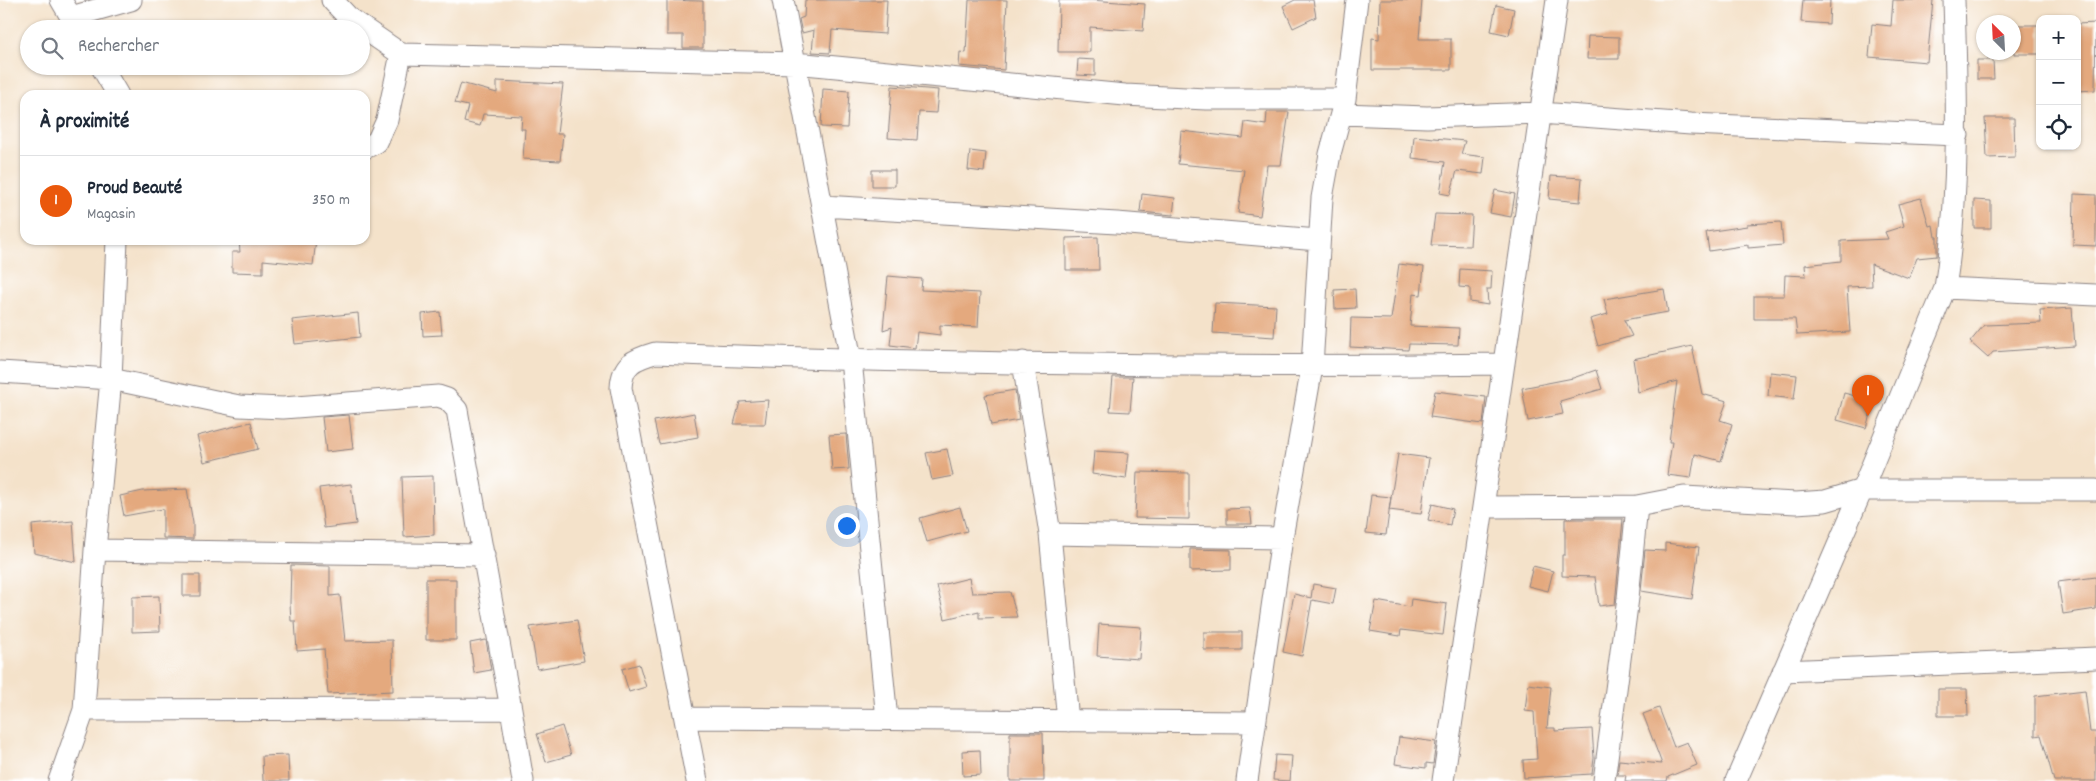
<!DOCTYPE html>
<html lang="fr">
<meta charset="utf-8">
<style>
body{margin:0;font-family:Dekko,sans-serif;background:#f2f2f3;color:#1f2937}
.controls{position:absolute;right:15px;top:15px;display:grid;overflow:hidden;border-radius:10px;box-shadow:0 1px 4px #0004}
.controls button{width:45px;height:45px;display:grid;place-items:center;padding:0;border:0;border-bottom:1px solid #e0e1e3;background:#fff;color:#1f2937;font:25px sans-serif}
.compass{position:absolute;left:1976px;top:15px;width:45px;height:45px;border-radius:50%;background:#fff;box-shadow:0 1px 4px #0004;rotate:336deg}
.you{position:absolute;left:846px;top:525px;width:18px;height:18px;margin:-12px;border:4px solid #fff;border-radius:50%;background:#1a73e8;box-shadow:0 0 0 8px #1a73e833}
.badge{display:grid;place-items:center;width:32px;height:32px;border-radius:50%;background:#ea580c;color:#fff;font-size:16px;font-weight:700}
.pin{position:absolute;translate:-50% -41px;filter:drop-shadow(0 1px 2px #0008)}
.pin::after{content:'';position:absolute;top:26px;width:18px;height:15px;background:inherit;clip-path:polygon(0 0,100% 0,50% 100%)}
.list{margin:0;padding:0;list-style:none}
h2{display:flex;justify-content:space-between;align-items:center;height:65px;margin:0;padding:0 20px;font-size:21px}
h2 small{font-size:16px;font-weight:400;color:#747a83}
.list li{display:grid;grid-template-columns:32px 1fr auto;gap:15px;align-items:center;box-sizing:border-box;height:90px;padding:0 20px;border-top:1px solid #e0e1e3}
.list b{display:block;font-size:19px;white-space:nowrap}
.list p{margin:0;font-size:16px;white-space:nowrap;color:#747a83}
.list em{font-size:16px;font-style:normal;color:#747a83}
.icon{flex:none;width:28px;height:28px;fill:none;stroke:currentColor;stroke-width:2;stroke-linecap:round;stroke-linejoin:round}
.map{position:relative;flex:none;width:2096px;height:781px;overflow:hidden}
.search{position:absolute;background:#fff;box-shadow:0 1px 4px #0004;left:20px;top:20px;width:350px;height:55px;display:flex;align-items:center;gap:12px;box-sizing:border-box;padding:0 18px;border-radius:28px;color:#747a83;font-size:19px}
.panel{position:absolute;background:#fff;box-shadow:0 1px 4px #0004;left:20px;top:90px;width:350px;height:155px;border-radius:15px}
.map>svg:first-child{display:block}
.building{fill:#e4a97e}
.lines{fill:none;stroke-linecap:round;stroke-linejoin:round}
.minor-casing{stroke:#8b8282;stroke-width:23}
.minor{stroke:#fff;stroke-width:21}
</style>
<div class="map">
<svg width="2096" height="781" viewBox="0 0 2096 781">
<rect width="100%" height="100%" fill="#fff"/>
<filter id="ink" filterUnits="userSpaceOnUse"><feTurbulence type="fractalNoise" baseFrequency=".02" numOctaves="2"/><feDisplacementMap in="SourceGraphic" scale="10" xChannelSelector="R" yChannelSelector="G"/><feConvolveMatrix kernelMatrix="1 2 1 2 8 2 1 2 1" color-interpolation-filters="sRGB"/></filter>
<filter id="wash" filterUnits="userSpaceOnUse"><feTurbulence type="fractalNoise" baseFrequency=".0096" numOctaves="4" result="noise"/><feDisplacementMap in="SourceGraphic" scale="20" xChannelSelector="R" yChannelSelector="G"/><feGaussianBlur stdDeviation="1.12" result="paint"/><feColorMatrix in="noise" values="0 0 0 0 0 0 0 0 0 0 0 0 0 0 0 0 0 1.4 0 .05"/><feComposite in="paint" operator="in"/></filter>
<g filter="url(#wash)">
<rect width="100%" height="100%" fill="#f4e2ca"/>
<g id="blocks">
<path class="building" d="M 667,0 L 703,1 L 703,48 L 683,48 L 683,35 L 667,35 Z
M 805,0 L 887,0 L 885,34 L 832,30 L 830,53 L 812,52 L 814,30 L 802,33 L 799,19 L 804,17 Z
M 969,0 L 1007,0 L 1004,70 L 959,66 L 960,52 L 966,53 Z
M 1059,0 L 1091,0 L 1145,4 L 1143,31 L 1090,27 L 1090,52 L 1058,52 Z
M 1295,0 L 1313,0 L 1316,17 L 1293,28 L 1283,6 Z
M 1380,0 L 1422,0 L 1419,39 L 1451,39 L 1451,70 L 1372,70 L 1372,38 L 1379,39 Z
M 1803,0 L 1830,0 L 1829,24 L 1801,22 Z
M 1893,0 L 1933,0 L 1927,62 L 1869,57 L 1872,24 L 1891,26 Z
M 1496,5 L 1514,9 L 1509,35 L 1491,31 Z
M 2096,23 L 2095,90 L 2077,91 L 2077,24 Z
M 2014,25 L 2040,25 L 2040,54 L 2014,54 Z
M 1588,36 L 1619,37 L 1619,59 L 1587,59 Z
M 1078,59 L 1095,60 L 1095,76 L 1077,75 Z
M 1977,60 L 1993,60 L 1994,79 L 1977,79 Z
M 497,81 L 563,84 L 557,134 L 563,134 L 560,161 L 523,159 L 525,129 L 521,129 L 522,116 L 483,114 L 480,126 L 464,122 L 468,106 L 455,103 L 461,83 L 497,93 Z
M 892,86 L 938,90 L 936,113 L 919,112 L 917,140 L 888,138 Z
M 823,89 L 849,91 L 847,128 L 821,127 Z
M 1267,112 L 1289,112 L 1281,165 L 1267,165 L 1260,216 L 1238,213 L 1244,170 L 1178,164 L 1181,131 L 1243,138 L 1245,122 L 1266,125 Z
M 1985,118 L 2014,118 L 2015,157 L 1987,158 Z
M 1414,136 L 1465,141 L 1461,154 L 1485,157 L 1483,174 L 1457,171 L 1450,195 L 1440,193 L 1445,162 L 1412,158 Z
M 970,151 L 986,153 L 984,172 L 968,170 Z
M 872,170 L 895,170 L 895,186 L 872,186 Z
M 1551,176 L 1582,178 L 1580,202 L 1549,199 Z
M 1495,190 L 1515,194 L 1511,217 L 1490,213 Z
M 1142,194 L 1175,198 L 1173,215 L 1140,212 Z
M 2074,194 L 2096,195 L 2096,246 L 2073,245 Z
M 1921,198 L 1929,226 L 1933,225 L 1935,237 L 1937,237 L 1937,256 L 1917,258 L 1909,278 L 1871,264 L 1872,286 L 1847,287 L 1850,332 L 1797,335 L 1795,319 L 1754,319 L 1754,296 L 1784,296 L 1785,275 L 1806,276 L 1805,265 L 1841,261 L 1841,241 L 1888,239 L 1885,232 L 1904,226 L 1898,204 Z
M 1974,200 L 1991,201 L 1991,228 L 1974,228 Z
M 1435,214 L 1472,215 L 1470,246 L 1431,245 Z
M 1781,222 L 1783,245 L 1748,248 L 1748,245 L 1709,251 L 1706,232 L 1747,226 L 1747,224 Z
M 1098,237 L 1099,270 L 1066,270 L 1066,238 Z
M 239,240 L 316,240 L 313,265 L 263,260 L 263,273 L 232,272 L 232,252 L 240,252 Z
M 1399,264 L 1424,267 L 1421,295 L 1413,294 L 1410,326 L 1459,328 L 1458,345 L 1409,344 L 1408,350 L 1350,347 L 1351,318 L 1391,319 Z
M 1460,269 L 1492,271 L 1491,289 L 1487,289 L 1488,305 L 1470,302 L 1470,288 L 1459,287 Z
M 888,276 L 922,279 L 921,290 L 980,293 L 978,327 L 940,325 L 940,335 L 917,332 L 915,348 L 890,345 L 892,327 L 883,330 Z
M 1355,289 L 1356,308 L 1335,309 L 1334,290 Z
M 1664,289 L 1668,312 L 1624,320 L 1632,336 L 1598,346 L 1590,319 L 1608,314 L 1604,299 Z
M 1215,303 L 1276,306 L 1274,337 L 1213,333 Z
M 2072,308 L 2075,346 L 1993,352 L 1988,358 L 1970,342 L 1984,325 L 2041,323 L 2040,310 Z
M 440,312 L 442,335 L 423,336 L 422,314 Z
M 358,313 L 360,337 L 295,344 L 292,320 Z
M 1692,346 L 1702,394 L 1727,401 L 1720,420 L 1732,424 L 1721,461 L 1695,454 L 1691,478 L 1667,475 L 1672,442 L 1669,442 L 1677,381 L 1638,392 L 1633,359 Z
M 1596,370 L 1602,389 L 1560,401 L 1563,414 L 1528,421 L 1522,388 L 1573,378 Z
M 1770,372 L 1797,375 L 1794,399 L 1768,396 Z
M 1113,377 L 1133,377 L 1130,412 L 1110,411 Z
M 1015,390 L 1019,420 L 991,425 L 985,395 Z
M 1435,391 L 1486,397 L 1483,424 L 1430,417 Z
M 1844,393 L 1874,401 L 1866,428 L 1837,420 Z
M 768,400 L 765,424 L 734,424 L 740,402 Z
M 694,413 L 698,437 L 659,444 L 654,421 Z
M 349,415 L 353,449 L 326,452 L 322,417 Z
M 251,422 L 258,449 L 204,462 L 197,436 Z
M 846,434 L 849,469 L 832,470 L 829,435 Z
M 947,449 L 953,476 L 932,480 L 926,453 Z
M 1094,451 L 1129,453 L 1126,479 L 1092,474 Z
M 1398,454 L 1429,458 L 1421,514 L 1389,510 Z
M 1137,472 L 1189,473 L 1189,519 L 1135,518 Z
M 433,476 L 434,535 L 404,537 L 402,477 Z
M 351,484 L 356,524 L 324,528 L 319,488 Z
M 187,489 L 193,523 L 193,539 L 163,538 L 163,509 L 124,516 L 120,496 L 143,491 Z
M 1371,495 L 1391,497 L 1386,535 L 1366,533 Z
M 1432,504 L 1453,509 L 1450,525 L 1428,520 Z
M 960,507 L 967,531 L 927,542 L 920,518 Z
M 1250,508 L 1252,524 L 1227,524 L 1227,509 Z
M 1565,519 L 1623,519 L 1615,604 L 1599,606 L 1595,577 L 1562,576 L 1562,555 L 1565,555 Z
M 73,521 L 76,562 L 34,553 L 32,525 Z
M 1665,543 L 1699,547 L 1692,599 L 1641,591 L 1645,550 L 1665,551 Z
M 1190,549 L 1231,550 L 1231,570 L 1190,571 Z
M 291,565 L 330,566 L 330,596 L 340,595 L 345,641 L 392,640 L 393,691 L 328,694 L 324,649 L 297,651 L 295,621 L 291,621 L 290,603 Z
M 1533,566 L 1553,571 L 1548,591 L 1528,586 Z
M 183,575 L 200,575 L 200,596 L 183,596 Z
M 2096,577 L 2096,609 L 2063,614 L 2058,582 Z
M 969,578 L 972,593 L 1010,592 L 1017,617 L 979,618 L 979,611 L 945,619 L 937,586 Z
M 426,579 L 456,579 L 456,640 L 426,640 Z
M 1313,584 L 1336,588 L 1333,604 L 1312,600 L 1302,656 L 1283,652 L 1294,594 L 1311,598 Z
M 159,596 L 160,631 L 132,632 L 132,597 Z
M 1411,599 L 1447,604 L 1443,635 L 1401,630 L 1400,636 L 1370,631 L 1376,601 L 1410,607 Z
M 577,620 L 584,661 L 537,669 L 530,627 Z
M 1099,624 L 1141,627 L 1139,659 L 1097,656 Z
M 1204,632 L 1242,632 L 1242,650 L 1204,650 Z
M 486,640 L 491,670 L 474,673 L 470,643 Z
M 639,664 L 646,687 L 629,692 L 622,669 Z
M 1528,684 L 1551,687 L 1547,728 L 1555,728 L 1555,731 L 1592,729 L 1594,758 L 1592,774 L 1524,778 L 1523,760 L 1537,759 L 1534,712 L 1525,711 Z
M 1938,689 L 1967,689 L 1968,716 L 1938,716 Z
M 2085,690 L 2090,732 L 2096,732 L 2096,781 L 2054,781 L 2041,735 L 2035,736 L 2035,696 Z
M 1659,708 L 1674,747 L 1687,742 L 1697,765 L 1668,777 L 1667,781 L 1625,781 L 1626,775 L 1617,775 L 1619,760 L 1662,764 L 1643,714 Z
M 562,726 L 571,755 L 546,762 L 537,734 Z
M 1010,733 L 1043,733 L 1044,781 L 1010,781 Z
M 1399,737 L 1436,742 L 1433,764 L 1426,763 L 1426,768 L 1395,764 Z
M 980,750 L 981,775 L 963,776 L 962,751 Z
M 288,755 L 289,781 L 263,781 L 262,756 Z
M 1275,755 L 1292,756 L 1290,781 L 1273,780 Z"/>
</g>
</g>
<g filter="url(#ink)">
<use href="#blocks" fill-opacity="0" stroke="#8b8282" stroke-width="1"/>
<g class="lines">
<g class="minor-casing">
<path id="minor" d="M 61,0 L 78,29
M 332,0 L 350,19 L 401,54 L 795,63 L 1125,95 L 1206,99 L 1345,99
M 783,0 L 851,360 L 887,719
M 71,17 L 131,0
M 101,66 L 118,95
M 1342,114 L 1427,117 L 1540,113 L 1691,124 L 1958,135
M 365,148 L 377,142 L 387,120 L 401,54
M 822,206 L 1117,223 L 1318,240
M 1945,288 L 2096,295
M 1023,362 L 1050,534 L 1068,721
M 0,372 L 111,379 L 239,406 L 283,408 L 438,396 L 447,399 L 457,410 L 511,709
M 1483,507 L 1637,506 L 1684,497 L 1796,503 L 1825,501 L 1862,490 L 2096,490
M 1050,534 L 1282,538
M 95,550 L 484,555
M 1783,671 L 2096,658
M 84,710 L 511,709 L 523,781
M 686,718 L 1254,722
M 59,781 L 84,710 L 95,550 L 111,379 L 117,240
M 697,781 L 621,388 C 622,364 634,359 655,353 C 938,364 1221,368 1504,364
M 1247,781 L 1282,538 L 1312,367 L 1322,198 L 1330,154 L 1345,99 L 1357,0
M 1443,781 L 1557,0
M 1604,781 L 1628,598 L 1637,506
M 1736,781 L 1862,490 L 1945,288 C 1960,193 1957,96 1954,0"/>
</g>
<use href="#minor" class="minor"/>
</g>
</g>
</svg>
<div class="controls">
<button>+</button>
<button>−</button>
<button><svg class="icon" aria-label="locate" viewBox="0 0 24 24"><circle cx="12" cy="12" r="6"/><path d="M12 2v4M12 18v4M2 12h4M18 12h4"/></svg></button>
</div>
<svg class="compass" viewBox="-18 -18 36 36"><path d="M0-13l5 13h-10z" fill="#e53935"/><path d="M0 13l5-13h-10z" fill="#747a83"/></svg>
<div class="you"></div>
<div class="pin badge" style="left:1868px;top:416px">1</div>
<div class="search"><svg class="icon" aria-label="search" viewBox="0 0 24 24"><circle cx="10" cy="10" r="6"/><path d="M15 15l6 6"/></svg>Rechercher</div>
<section class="panel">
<h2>À proximité<small></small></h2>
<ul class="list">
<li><span class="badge">1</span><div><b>Proud Beauté</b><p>Magasin</p></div><em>350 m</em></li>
</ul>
</section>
</div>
